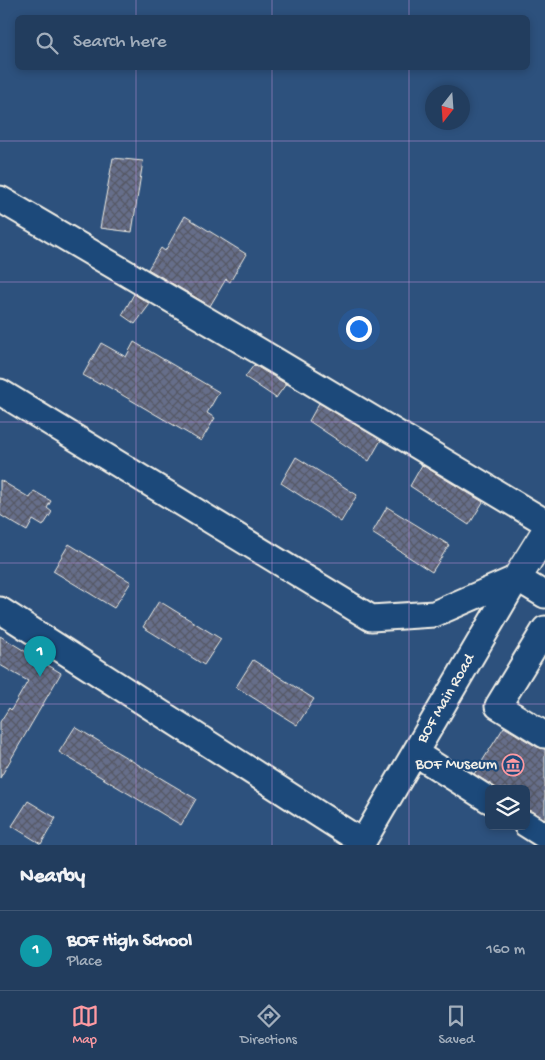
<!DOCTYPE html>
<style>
body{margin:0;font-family:"Gochi Hand",sans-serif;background:#2e4867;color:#f1f3f6}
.controls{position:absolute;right:15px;bottom:15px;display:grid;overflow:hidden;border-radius:8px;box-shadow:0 2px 8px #0003}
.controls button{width:45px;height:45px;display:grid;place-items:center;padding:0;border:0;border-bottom:1px solid #3f5673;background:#223d5e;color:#f1f3f6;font:25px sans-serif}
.compass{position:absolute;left:425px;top:85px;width:45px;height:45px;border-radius:50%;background:#223d5e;box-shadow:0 2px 8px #0003;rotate:197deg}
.you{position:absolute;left:358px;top:328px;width:18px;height:18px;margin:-12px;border:4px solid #fff;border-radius:50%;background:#1a73e8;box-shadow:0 0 0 8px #1a73e833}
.badge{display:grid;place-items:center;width:32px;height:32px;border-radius:50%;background:#ff9aa2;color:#fff;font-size:16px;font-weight:700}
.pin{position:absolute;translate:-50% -41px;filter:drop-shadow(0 1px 2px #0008)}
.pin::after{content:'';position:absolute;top:26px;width:18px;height:15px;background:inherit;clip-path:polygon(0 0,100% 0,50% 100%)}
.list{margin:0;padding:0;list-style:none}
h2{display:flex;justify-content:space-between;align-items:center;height:65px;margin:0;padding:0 20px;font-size:21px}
h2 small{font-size:16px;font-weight:400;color:#a2aebc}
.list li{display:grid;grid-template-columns:32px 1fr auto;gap:15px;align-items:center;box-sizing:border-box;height:80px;padding:0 20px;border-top:1px solid #3f5673}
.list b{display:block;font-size:19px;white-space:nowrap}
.list p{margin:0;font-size:16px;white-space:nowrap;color:#a2aebc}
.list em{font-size:16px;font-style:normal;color:#a2aebc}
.icon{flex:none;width:28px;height:28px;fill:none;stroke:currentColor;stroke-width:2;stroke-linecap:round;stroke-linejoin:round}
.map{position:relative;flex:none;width:545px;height:845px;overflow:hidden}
.search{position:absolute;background:#223d5e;box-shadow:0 2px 8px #0003;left:15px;right:15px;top:15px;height:55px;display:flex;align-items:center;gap:12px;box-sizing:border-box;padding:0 18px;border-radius:8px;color:#a2aebc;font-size:19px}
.sheet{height:145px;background:#223d5e}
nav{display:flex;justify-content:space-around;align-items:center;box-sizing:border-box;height:70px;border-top:1px solid #3f5673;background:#223d5e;font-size:14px;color:#a2aebc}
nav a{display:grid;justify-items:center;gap:2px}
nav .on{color:#ff9aa2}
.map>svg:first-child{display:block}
.building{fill:url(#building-cross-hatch);stroke:#f4f1e8}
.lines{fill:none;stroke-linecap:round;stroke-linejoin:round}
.minor-casing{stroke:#f4f1e8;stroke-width:29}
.major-casing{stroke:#f4f1e8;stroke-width:31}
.minor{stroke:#1f4a7a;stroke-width:25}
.major{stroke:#1f4a7a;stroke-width:28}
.grid{fill:none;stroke:#b88ed4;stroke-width:1;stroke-opacity:0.55}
.labels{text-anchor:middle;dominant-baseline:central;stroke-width:4.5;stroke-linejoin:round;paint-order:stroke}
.street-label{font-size:16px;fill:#f4f1e8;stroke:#1f4a7a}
.poi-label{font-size:16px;fill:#f4f1e8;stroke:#1f4a7a;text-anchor:end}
</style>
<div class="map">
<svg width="545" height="845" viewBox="0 0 545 845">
<defs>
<pattern id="building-cross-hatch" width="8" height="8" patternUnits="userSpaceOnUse" patternTransform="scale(1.25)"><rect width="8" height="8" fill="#666e8a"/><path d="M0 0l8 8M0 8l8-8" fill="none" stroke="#565965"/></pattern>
</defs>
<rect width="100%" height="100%" fill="#2d517d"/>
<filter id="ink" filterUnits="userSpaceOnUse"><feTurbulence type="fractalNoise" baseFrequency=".02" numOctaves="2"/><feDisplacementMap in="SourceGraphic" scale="10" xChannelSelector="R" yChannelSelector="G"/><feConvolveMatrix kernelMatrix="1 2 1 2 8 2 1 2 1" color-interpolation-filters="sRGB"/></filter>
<g filter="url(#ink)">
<path class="building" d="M 113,158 L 143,161 L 132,232 L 100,228 Z
M 185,216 L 246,254 L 230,282 L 226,279 L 210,306 L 148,269 L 161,248 L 165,251 Z
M 134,294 L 150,304 L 135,324 L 122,315 Z
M 134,342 L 219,392 L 207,413 L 215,418 L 201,441 L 100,382 L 99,384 L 83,375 L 101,343 L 126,357 Z
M 254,365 L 286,384 L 276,398 L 245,377 Z
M 319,403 L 381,440 L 369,461 L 309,421 Z
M 296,457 L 357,495 L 341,522 L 281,483 Z
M 422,465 L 483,502 L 469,525 L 410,486 Z
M 0,480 L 30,498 L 34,491 L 51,501 L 47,508 L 52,512 L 43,526 L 33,520 L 27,531 L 0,515 Z
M 387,507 L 449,545 L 432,572 L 372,533 Z
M 69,544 L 131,582 L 114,608 L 53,571 Z
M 159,601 L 221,639 L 204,665 L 143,627 Z
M 0,636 L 61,673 L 0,778 L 0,722 L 9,708 L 11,710 L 28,681 L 0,665 Z
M 253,660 L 314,699 L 297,725 L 236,687 Z
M 75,727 L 196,799 L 181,825 L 59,752 Z
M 504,727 L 537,747 L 545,749 L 545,819 L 534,812 L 526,810 L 526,789 L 498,789 L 474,774 Z
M 28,801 L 56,818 L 41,844 L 12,826 Z"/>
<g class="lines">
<g class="minor-casing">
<path id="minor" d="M 0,199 L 276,361 L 545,522
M 0,392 L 371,618 L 434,614 L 517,578
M 517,578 L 545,595
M 0,610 L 362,842
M 545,629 L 498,706 L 545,735
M 415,753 L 489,800
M 526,824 L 545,836
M 361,845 L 517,578"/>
</g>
<g class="major-casing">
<path id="major" d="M 517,578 L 545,533"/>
</g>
<use href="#minor" class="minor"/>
<use href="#major" class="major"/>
</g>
</g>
<path class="grid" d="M 136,0 L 136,18M 272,0 L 272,18M 409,0 L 409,18M 136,68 L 136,845M 272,68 L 272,845M 409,68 L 409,845M 0,141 L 545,141M 0,282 L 545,282M 0,422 L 545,422M 0,563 L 545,563M 0,704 L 545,704"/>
<defs>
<g id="museum-ring" transform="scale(1.125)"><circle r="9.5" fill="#1f4a7a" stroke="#ff9aa2" stroke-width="1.5"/><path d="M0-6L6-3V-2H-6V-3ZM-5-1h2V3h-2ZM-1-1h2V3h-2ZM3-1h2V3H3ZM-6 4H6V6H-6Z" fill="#ff9aa2"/></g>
</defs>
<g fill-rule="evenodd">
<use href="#museum-ring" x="513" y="765"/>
</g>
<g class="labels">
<g class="street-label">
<text transform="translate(447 699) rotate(-60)">BOF Main Road</text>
</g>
<g class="poi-label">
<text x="497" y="765">BOF Museum</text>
</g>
</g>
</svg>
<div class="controls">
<button><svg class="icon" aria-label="layers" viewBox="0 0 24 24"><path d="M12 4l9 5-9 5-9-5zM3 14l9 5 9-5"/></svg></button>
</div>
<svg class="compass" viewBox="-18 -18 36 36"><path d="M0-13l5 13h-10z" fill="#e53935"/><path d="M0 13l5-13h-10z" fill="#a2aebc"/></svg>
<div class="you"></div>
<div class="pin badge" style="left:40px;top:677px;background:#0f9aa8">1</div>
<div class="search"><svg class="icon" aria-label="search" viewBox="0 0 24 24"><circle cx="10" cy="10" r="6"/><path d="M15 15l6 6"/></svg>Search here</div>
</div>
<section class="sheet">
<h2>Nearby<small></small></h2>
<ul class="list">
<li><span class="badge" style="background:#0f9aa8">1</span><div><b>BOF High School</b><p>Place</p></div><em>160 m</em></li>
</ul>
</section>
<nav>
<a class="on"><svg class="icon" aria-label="map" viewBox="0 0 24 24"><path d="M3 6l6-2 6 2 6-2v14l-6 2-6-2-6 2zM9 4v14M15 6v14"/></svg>Map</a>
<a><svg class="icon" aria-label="directions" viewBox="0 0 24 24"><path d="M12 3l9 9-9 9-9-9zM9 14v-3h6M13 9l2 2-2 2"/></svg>Directions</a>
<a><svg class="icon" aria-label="saved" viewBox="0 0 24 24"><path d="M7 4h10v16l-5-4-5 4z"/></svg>Saved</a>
</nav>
